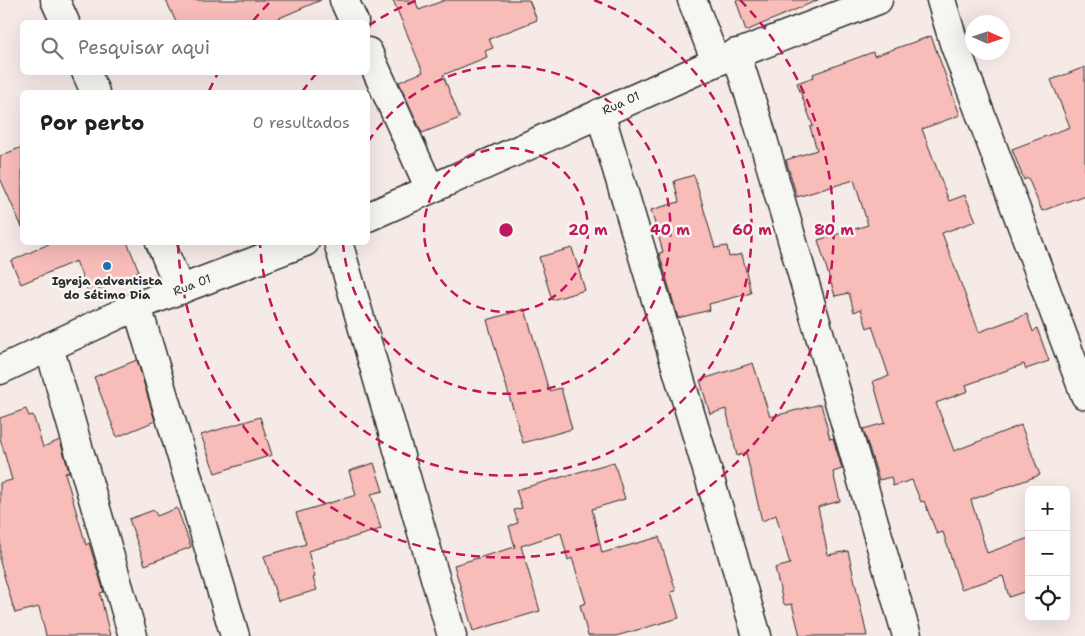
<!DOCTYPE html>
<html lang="pt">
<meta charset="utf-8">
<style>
body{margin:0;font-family:"Shantell Sans",sans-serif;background:#f6f6f6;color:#202124}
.controls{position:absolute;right:15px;bottom:15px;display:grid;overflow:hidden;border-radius:8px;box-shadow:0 5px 20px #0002}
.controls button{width:45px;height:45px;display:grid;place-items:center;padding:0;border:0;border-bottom:1px solid #e0e0e0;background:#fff;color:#202124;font:25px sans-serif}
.compass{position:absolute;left:965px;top:15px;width:45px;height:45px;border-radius:50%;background:#fff;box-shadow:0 5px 20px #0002;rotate:93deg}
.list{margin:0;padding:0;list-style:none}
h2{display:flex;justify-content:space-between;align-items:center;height:65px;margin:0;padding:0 20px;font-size:21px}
h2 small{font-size:16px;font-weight:400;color:#757577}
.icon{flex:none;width:28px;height:28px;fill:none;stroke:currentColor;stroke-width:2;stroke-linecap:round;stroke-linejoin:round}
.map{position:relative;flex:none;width:1085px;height:636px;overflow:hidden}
.search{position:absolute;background:#fff;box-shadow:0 5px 20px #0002;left:20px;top:20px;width:350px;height:55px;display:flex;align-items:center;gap:12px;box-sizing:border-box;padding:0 18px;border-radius:8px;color:#757577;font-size:19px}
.panel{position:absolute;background:#fff;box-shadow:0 5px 20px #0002;left:20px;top:90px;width:350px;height:155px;border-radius:8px}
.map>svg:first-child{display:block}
.building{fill:#f8bcb9;stroke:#2b2b2b}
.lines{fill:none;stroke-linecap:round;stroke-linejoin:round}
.minor-casing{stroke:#2b2b2b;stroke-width:31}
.tertiary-casing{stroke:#2b2b2b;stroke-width:31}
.minor{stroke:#f6f6f2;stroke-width:28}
.tertiary{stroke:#f6f6f2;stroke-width:28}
.ring{fill:none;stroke:#c2185b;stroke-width:2.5;stroke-dasharray:9 6}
.poi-dot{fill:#1f6fb2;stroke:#f6f6f2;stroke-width:2}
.labels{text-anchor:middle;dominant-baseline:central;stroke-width:5;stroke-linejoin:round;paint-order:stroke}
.street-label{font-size:12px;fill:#2b2b2b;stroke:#f6f6f2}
.poi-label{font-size:12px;font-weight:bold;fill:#2b2b2b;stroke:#f6f6f2}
.centre{fill:#c2185b;stroke:#f6f6f2;stroke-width:2.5}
.ring-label{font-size:15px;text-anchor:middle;font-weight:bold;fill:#c2185b;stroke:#f6f6f2;stroke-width:5;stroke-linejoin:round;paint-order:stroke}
</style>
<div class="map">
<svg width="1085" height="636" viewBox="0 0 1085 636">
<rect width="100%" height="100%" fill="#f6eae7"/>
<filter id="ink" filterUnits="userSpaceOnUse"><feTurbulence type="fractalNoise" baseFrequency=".02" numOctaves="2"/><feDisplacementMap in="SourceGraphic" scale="10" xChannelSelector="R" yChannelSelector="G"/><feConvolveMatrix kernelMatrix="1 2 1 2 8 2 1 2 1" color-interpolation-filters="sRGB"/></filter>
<g filter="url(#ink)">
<path class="building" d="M 166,0 L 321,0 L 270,22 L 176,22 Z
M 393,0 L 415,0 L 419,10 L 445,0 L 529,0 L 537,20 L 489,39 L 493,48 L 485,51 L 487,57 L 443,75 L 460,118 L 422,133 L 399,82 L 423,72 Z
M 736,0 L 818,0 L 746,31 Z
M 931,36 L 960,115 L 922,129 L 949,201 L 965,195 L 976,221 L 942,233 L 979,332 L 1027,314 L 1033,332 L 1037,328 L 1049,361 L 1026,369 L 1024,364 L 966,385 L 968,391 L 936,403 L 954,451 L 1021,425 L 1040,475 L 971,500 L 987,553 L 1029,538 L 1029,590 L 1009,597 L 1003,576 L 961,589 L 943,532 L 937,534 L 924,501 L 921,502 L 912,480 L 893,486 L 891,477 L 879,480 L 863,429 L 885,423 L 873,381 L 889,376 L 872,326 L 867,328 L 861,309 L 854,312 L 849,293 L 835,296 L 818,240 L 868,225 L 854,180 L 797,197 L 786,160 L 817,150 L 810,127 L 813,126 L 797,83 L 814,77 L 813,74 L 873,52 L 874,56 Z
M 1085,67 L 1085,195 L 1042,211 L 1028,178 L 1024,180 L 1012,149 L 1070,127 L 1051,80 Z
M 22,147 L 22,227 L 0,178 L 0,156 Z
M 694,175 L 715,248 L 727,246 L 729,257 L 742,254 L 751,293 L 709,304 L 710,310 L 678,318 L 659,253 L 663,252 L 651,210 L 679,202 L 674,181 Z
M 53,242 L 127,242 L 139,271 L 89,294 L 76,261 L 21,284 L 11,261 Z
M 572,248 L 585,290 L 552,300 L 539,257 Z
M 525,309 L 549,391 L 561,388 L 572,429 L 523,443 L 487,320 Z
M 137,360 L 155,421 L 117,437 L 94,377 Z
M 753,363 L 770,417 L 821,404 L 830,439 L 833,438 L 842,469 L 833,472 L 840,501 L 818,507 L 828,555 L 848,551 L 867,636 L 800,636 L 792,604 L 785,605 L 783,602 L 775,568 L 790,564 L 776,515 L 762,521 L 746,453 L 737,456 L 726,409 L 710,414 L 700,380 Z
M 26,409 L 29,416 L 33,415 L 43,447 L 60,440 L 69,472 L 65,473 L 86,545 L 89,543 L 104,592 L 100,593 L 110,636 L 46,636 L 39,607 L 15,613 L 0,562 L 0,483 L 12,480 L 0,438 L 0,418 Z
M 260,417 L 272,455 L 215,473 L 201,435 Z
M 614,462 L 625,499 L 592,509 L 602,553 L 659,537 L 676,591 L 671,592 L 679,618 L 616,636 L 588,636 L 580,605 L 586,603 L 572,558 L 568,560 L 561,533 L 521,546 L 540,611 L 473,631 L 454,565 L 515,547 L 509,526 L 518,523 L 514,510 L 522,508 L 516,490 Z
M 374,463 L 383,491 L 371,494 L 381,529 L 308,551 L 315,577 L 313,578 L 317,590 L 278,601 L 264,556 L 306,544 L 296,513 L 356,495 L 349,471 Z
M 177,508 L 191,547 L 145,565 L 129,519 L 154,510 L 157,516 Z"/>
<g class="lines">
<g class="minor-casing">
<path id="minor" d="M 55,0 L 65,22
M 344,0 L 354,22
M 941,0 L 954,43 L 1085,395
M 368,52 L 430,189
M 736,53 L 758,122 L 907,636
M 86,72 L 95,92
M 600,113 L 757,636
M 160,242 L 180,290
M 338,242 L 452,636
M 137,306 L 235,636
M 49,347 L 133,636"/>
</g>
<g class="tertiary-casing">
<path id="tertiary" d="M 692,0 L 716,62
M 368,217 L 716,62 L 878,0
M 0,370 L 137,306 L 305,242"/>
</g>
<use href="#minor" class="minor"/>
<use href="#tertiary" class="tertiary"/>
</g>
</g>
<g class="ring">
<circle cx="506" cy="230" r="82"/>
<path d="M368 142A164 164 0 1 1 343 243"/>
<path d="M302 92A246 246 0 0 1 316 74M368 26A246 246 0 0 1 418 0M594 0A246 246 0 1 1 260 243"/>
<path d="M209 91A328 328 0 0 1 218 73M253 21A328 328 0 0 1 272 0M740 0A328 328 0 1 1 178 244"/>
</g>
<circle class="poi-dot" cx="107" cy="266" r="5"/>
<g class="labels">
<g class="street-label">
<text transform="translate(621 103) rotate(-24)">Rua 01</text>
<text transform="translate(192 285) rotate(-21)">Rua 01</text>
</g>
<g class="poi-label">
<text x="107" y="281">Igreja adventista<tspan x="107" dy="14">do Sétimo Dia</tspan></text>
</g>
</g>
<circle cx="506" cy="230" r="8" class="centre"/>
<g class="ring-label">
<text x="588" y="235">20 m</text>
<text x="670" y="235">40 m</text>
<text x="752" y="235">60 m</text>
<text x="834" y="235">80 m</text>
</g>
</svg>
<div class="controls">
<button>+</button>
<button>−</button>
<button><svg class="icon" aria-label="locate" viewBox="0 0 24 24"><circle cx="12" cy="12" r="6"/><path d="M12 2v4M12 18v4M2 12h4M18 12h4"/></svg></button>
</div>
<svg class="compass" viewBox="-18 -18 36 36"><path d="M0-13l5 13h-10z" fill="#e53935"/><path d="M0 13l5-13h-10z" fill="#757577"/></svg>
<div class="search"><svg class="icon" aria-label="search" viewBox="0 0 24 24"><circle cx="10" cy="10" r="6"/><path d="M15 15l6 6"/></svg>Pesquisar aqui</div>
<section class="panel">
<h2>Por perto<small>0 resultados</small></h2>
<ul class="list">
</ul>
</section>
</div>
